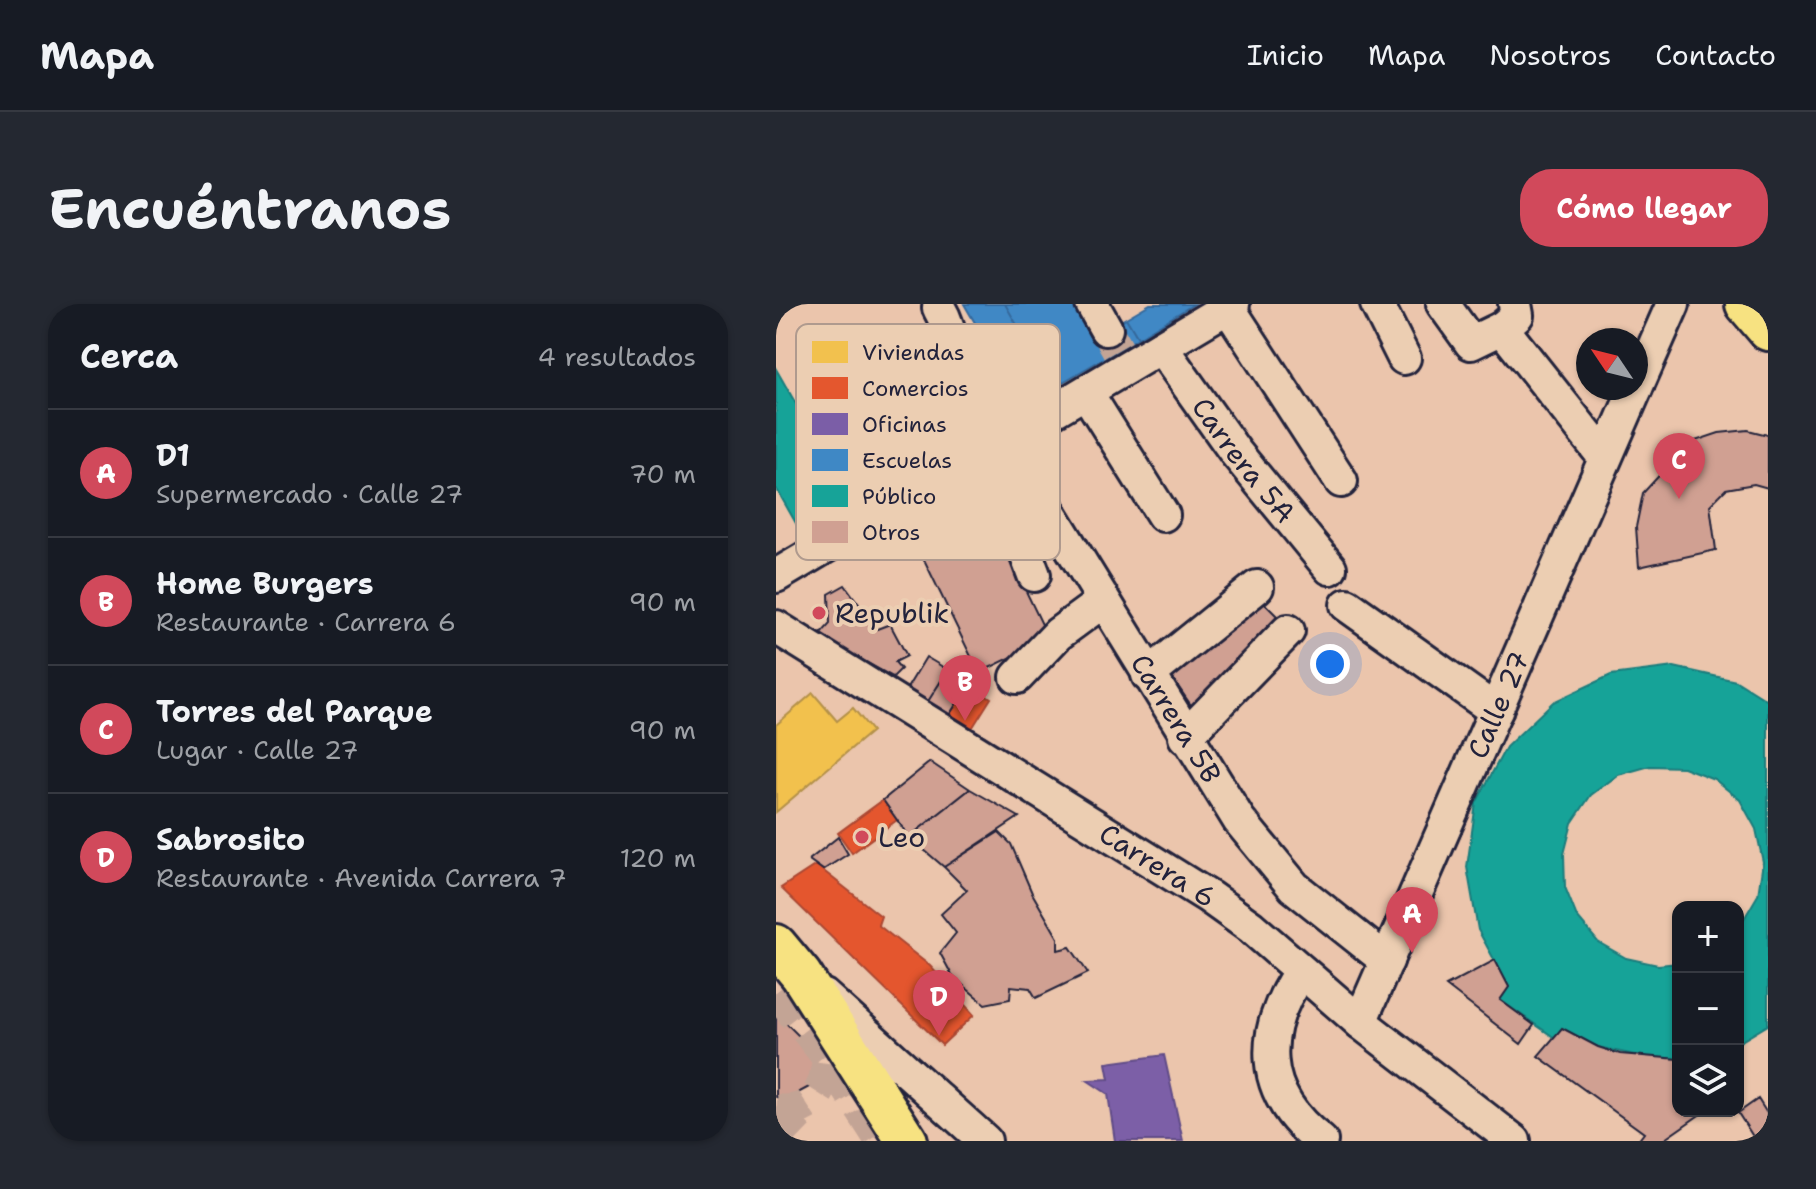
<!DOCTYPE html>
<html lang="es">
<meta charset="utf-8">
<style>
body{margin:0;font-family:"Shantell Sans",sans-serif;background:#242831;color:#f1f3f6}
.controls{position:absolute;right:24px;bottom:24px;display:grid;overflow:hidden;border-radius:16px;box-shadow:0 2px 6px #0004}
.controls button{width:72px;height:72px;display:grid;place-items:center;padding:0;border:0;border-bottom:2px solid #363941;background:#171b24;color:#f1f3f6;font:40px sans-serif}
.compass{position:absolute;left:800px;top:24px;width:72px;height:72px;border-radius:50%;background:#171b24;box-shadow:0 2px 6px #0004;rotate:305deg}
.you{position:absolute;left:554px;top:360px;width:28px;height:28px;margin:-20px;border:6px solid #fff;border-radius:50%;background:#1a73e8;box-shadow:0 0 0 12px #1a73e833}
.badge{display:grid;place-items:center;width:52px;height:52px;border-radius:50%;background:#d1495b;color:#fff;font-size:26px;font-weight:700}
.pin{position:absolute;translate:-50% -66px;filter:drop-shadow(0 2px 4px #0008)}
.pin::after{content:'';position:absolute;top:42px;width:28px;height:24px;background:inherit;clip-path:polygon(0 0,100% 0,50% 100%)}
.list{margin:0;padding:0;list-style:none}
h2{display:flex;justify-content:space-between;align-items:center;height:104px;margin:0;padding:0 32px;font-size:34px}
h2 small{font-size:26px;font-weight:400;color:#9ea1a6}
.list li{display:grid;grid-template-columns:52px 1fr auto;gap:24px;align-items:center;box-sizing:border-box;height:128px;padding:0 32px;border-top:2px solid #363941}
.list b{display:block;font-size:30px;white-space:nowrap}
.list p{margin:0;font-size:26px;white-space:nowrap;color:#9ea1a6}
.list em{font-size:26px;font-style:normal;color:#9ea1a6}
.icon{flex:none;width:44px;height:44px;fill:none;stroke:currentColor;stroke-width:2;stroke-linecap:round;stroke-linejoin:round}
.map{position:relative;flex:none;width:992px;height:837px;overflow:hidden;border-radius:32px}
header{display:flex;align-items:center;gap:48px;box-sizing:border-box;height:112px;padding:0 40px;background:#171b24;border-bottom:2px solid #363941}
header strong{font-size:38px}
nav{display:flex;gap:44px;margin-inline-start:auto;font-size:28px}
.intro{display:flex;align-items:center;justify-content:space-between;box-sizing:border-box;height:192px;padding:0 48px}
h1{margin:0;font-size:56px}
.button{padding:20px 36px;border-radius:32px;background:#d1495b;color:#fff;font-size:28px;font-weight:700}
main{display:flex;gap:48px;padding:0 48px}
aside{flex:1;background:#171b24;border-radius:32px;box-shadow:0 2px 6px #0004}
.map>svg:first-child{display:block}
.homes{fill:#f2c14e;stroke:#b49148;stroke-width:2}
.shops{fill:#e4572e;stroke:#aa4732;stroke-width:2}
.offices{fill:#7b5ea7;stroke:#604c87;stroke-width:2}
.schools{fill:#3f88c5;stroke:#36699c;stroke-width:2}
.public{fill:#17a398;stroke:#1a7c7c;stroke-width:2}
.building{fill:#d0a092;stroke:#22223b;stroke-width:2}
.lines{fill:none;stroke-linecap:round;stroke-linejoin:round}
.minor-tunnel{stroke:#c3a495;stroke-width:32;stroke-dasharray:32 16;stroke-linecap:butt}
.minor-casing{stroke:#22223b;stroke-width:38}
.major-casing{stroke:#22223b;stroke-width:46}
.minor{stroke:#ecceb2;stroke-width:32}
.major{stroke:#f7e281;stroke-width:40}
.poi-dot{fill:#d1495b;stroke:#ecceb2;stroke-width:3}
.labels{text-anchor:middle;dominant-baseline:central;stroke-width:8;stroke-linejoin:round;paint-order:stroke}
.street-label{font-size:28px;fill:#22223b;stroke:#ecceb2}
.poi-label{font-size:28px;fill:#22223b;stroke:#ecceb2;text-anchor:start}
.key{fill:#ecceb2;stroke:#af9a8e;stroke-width:2}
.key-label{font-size:22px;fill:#22223b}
</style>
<header>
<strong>Mapa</strong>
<nav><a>Inicio</a><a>Mapa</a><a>Nosotros</a><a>Contacto</a></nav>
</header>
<div class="intro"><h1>Encuéntranos</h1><a class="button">Cómo llegar</a></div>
<main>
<aside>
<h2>Cerca<small>4 resultados</small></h2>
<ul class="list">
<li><span class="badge">A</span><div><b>D1</b><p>Supermercado · Calle 27</p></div><em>70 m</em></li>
<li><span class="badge">B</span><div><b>Home Burgers</b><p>Restaurante · Carrera 6</p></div><em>90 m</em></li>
<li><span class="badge">C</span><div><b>Torres del Parque</b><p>Lugar · Calle 27</p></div><em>90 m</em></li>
<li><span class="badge">D</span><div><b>Sabrosito</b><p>Restaurante · Avenida Carrera 7</p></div><em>120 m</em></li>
</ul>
</aside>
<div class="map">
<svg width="992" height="837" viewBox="0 0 992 837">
<rect width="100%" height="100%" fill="#ebc5ac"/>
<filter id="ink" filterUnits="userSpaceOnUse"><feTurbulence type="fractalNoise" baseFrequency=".0125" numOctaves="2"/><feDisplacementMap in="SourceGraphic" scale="16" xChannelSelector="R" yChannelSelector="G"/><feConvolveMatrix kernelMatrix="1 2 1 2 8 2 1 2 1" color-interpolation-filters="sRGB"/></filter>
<g filter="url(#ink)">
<path class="homes" d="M 37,389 L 61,417 L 77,404 L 96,427 L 0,508 L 0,421 Z"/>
<path class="shops" d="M 193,380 L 215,394 L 195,426 L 172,413 Z
M 107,496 L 121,516 L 76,549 L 62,529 Z
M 40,561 L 105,612 L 102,621 L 154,662 L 198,711 L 166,741 L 5,584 Z"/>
<path class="offices" d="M 388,751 L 407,837 L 339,837 L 332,790 L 311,776 L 333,775 L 330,759 Z"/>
<path class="schools" d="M 188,0 L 229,0 L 261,56 L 219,81 L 208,60 L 219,53 Z
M 229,0 L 299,0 L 330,53 L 223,115 L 207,88 L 261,56 Z
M 374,0 L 418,0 L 362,34 L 350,14 Z
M 350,14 L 362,34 L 330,53 L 318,32 Z"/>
<path class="public" d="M 0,65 L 76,198 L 25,228 L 0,184 Z
M 898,363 L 960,377 L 992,397 L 992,721 L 962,739 L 962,625 L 982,591 L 987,558 L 980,525 L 964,496 L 938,475 L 907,463 L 874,462 L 842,471 L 815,491 L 796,519 L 788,550 L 789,583 L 801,613 L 822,638 L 850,654 L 882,661 L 902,659 L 902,755 L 877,755 L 822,743 L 786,724 L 779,734 L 724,696 L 733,683 L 702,626 L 691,563 L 700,499 L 730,443 L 777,398 L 835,371 Z"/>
<path class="building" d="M 972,126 L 992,131 L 992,184 L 978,180 L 950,185 L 934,201 L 940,246 L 863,263 L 860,223 L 867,189 L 913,139 L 943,129 Z
M 209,202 L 273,335 L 203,369 L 139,237 Z
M 69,281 L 101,325 L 114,320 L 131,352 L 119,358 L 125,365 L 117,373 L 43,332 L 54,320 L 53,290 Z
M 481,292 L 508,319 L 419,407 L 390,365 Z
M 150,353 L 172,366 L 151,399 L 130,386 Z
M 172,366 L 193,380 L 172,413 L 151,399 Z
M 154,458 L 194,485 L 133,533 L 107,496 Z
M 194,485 L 243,513 L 168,563 L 133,533 Z
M 223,528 L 235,540 L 256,589 L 282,634 L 282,646 L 294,643 L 312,669 L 260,694 L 254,684 L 235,682 L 234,695 L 209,700 L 177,673 L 164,649 L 180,629 L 165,610 L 191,586 L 168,563 Z
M 62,533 L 72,550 L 47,566 L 33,556 Z
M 719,656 L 733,683 L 724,696 L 758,721 L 745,740 L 670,682 Z
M 0,709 L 26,735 L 42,761 L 35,782 L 9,796 L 0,793 Z
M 786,724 L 822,743 L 844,750 L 902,755 L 902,807 L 929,807 L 886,837 L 862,837 L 868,829 L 762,752 Z
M 982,795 L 992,811 L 992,824 L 978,834 L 962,809 Z"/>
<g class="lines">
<path class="minor-tunnel" d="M 330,25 L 342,46
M 188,72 L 218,118
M 0,688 L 52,754 L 105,837
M 0,806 C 37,810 49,787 52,754
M 0,811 L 27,837"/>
<g class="minor-casing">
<g id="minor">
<path d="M 316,0 L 330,25"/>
<path d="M 601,0 L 628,54"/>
<path d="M 667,0 L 695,39 L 726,24"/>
<path d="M 739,0 L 741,11 L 726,24 L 829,154"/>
<path d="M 452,3 L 565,177"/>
<path d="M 163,4 C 178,29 173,48 188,72"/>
<path id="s1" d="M 385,43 L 460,149 L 554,264"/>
<path d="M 860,84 L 897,0"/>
<path d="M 310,88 L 387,211"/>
<path id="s2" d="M 218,118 L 463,516 L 518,583 L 611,657"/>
<path d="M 240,153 L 228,191 L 258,271"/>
<path d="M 83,175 L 70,144 C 89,94 132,79 176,53"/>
<path d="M 0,272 L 457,0"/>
<path d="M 571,301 L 720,407"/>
<path id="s3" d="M 0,323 L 433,593 L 475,623 L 584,718 L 738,837"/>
<path d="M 372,371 L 481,283"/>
<path d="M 241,373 L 282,330 L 327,297"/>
<path d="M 409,433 L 512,327"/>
<path d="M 525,667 C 483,727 482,789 545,837"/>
<path d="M 48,692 L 209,837"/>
<path id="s4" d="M 584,718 L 860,84"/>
</g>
</g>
<g class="major-casing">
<path id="major" d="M 970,0 L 992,26
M 0,641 L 25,671 L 131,837"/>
</g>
<use href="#minor" class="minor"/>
<use href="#major" class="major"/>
</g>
</g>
<g class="poi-dot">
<circle cx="43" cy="309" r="8"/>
<circle cx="86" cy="533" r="8"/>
</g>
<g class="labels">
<g class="street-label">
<text stroke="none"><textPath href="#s1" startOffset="140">Carrera 5A</textPath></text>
<text stroke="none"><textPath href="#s4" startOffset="346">Calle 27</textPath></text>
<text stroke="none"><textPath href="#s2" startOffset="348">Carrera 5B</textPath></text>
<text stroke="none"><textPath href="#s3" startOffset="450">Carrera 6</textPath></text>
</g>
<g class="poi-label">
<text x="59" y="309">Republik</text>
<text x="102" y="533">Leo</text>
</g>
</g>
<rect x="20" y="20" width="264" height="236" rx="12" class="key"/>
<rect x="36" y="37" width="36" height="22" fill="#f2c14e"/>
<rect x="36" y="73" width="36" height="22" fill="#e4572e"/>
<rect x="36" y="109" width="36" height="22" fill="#7b5ea7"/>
<rect x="36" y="145" width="36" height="22" fill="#3f88c5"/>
<rect x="36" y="181" width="36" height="22" fill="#17a398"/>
<rect x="36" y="217" width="36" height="22" fill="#d0a092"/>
<g class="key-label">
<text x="86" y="56">Viviendas</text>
<text x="86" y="92">Comercios</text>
<text x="86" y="128">Oficinas</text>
<text x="86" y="164">Escuelas</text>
<text x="86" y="200">Público</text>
<text x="86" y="236">Otros</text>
</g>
</svg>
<div class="controls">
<button>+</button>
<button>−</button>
<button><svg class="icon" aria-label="layers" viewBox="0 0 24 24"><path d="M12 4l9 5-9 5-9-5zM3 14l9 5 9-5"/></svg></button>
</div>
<svg class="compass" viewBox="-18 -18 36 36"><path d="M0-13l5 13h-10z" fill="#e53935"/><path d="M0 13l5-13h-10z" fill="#9ea1a6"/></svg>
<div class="you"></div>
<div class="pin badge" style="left:636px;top:649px">A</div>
<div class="pin badge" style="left:189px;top:417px">B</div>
<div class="pin badge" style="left:903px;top:195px">C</div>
<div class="pin badge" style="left:163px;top:732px">D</div>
</div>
</main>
